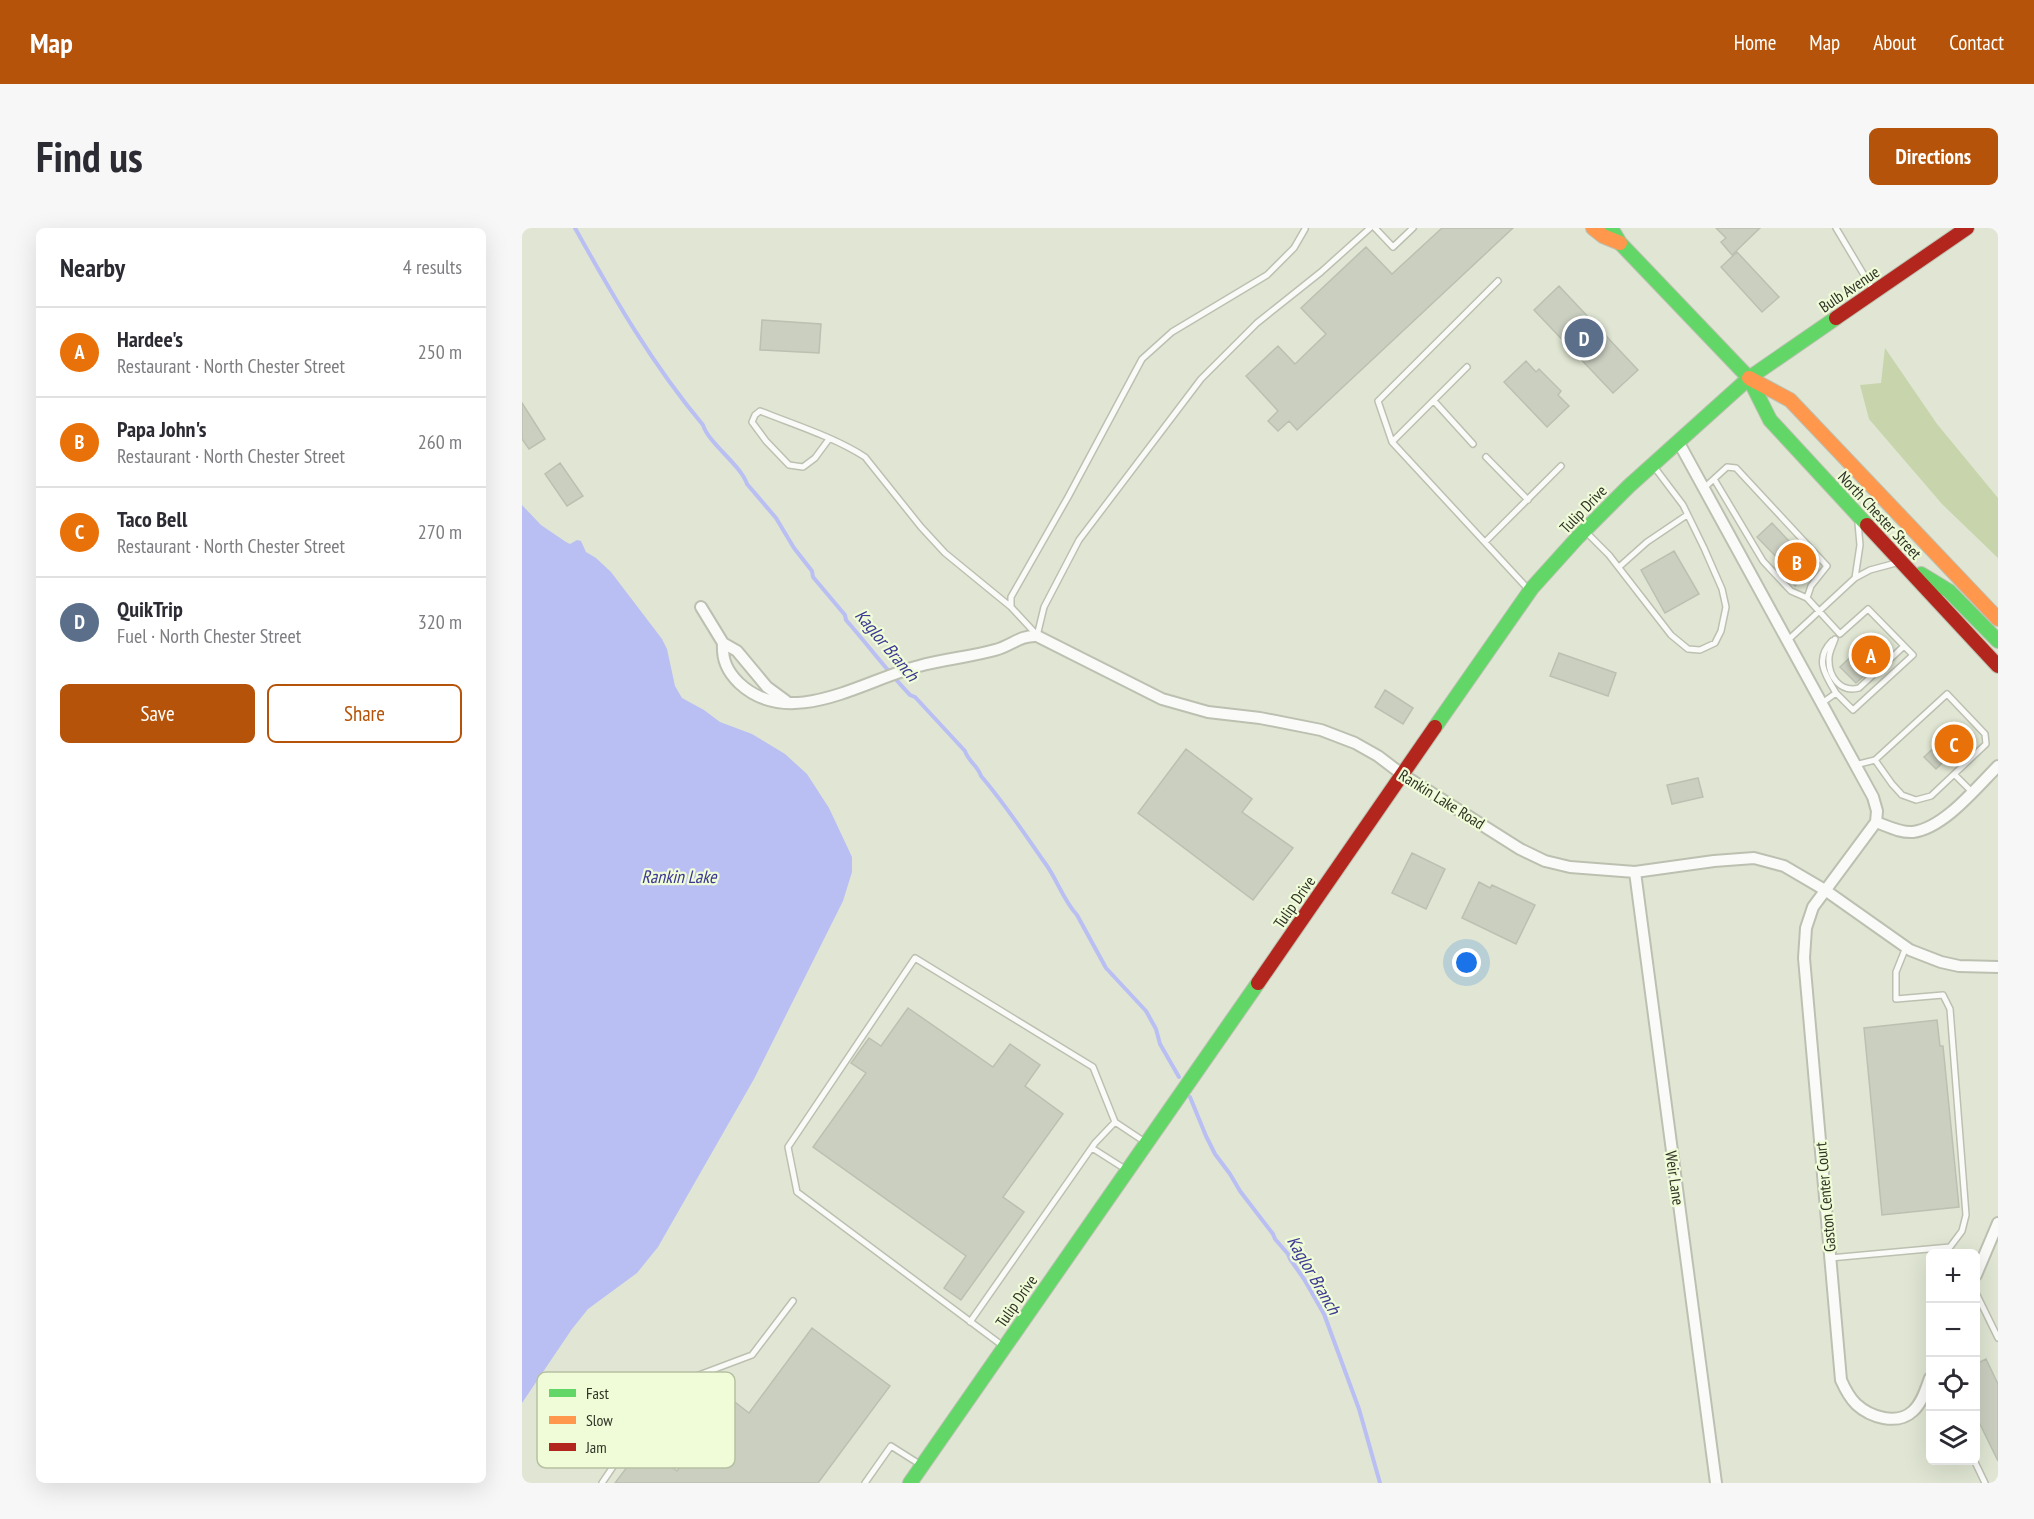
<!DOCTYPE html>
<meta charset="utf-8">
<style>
body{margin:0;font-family:"PT Sans Narrow",sans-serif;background:#f7f7f7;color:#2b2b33}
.controls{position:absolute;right:18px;bottom:18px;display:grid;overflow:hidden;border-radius:9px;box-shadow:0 6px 24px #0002}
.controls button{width:54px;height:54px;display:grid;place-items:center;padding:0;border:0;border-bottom:2px solid #e1e1e2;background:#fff;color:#2b2b33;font:30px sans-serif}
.you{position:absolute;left:945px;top:735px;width:21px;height:21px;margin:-15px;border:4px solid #fff;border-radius:50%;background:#1a73e8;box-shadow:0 0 0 9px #1a73e833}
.badge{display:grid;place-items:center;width:39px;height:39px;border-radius:50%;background:#b45309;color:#fff;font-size:20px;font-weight:700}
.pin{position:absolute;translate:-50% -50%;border:3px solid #fff;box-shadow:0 2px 6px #0006}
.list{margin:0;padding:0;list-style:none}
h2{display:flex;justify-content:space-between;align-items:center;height:78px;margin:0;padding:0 24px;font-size:26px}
h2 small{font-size:20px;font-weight:400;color:#7c7c81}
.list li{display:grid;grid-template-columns:39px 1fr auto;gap:18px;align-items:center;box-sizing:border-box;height:90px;padding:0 24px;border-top:2px solid #e1e1e2}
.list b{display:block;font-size:22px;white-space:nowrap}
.list p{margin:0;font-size:20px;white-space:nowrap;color:#7c7c81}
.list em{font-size:20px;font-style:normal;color:#7c7c81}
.actions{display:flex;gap:12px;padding:18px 24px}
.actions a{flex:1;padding:14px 0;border:2px solid #b45309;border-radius:9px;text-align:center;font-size:21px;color:#b45309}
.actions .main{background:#b45309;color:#fff}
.icon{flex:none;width:33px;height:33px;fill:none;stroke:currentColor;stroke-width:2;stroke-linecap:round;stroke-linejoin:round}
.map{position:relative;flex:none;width:1476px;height:1255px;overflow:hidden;border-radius:9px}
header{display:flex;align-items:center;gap:36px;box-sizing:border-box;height:84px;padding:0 30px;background:#b45309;color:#fff}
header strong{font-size:28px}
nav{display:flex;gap:33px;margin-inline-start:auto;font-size:21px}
.intro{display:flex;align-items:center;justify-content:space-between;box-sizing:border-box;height:144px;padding:0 36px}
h1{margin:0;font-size:42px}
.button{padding:15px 27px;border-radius:9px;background:#b45309;color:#fff;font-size:21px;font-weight:700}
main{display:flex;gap:36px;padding:0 36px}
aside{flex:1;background:#fff;border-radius:9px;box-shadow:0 6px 24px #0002}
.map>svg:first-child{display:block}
.green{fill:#c7d4ac}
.water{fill:#b9bff2}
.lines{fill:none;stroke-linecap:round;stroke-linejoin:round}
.stream{stroke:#b9bff2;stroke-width:4}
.building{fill:#cacfc0;stroke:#bbc0b1;stroke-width:1.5}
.lane-casing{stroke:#bcc0b1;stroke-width:8}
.street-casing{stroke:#bcc0b1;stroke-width:14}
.fast-casing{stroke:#bcc0b1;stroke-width:16}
.slow-casing{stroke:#bcc0b1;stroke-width:16}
.jam-casing{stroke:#bcc0b1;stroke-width:16}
.lane{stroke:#fafbf8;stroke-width:5}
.street{stroke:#fafbf8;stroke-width:10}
.fast{stroke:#63d668;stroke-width:14}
.slow{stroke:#ff974d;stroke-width:14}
.jam{stroke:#b3261e;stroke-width:14}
.labels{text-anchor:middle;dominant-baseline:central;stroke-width:4.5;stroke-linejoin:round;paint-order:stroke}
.street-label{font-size:16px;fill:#2f3326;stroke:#f0fcd8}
.water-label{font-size:18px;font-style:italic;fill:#3c3893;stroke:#f0fcd8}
.key{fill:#f0fcd8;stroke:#b6c0a3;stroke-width:1.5}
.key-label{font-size:16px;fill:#2f3326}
</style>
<header>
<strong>Map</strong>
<nav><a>Home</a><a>Map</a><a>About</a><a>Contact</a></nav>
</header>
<div class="intro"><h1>Find us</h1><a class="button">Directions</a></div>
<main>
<aside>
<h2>Nearby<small>4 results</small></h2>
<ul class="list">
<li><span class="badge" style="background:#e8710a">A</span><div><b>Hardee's</b><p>Restaurant · North Chester Street</p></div><em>250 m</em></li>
<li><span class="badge" style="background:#e8710a">B</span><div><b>Papa John's</b><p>Restaurant · North Chester Street</p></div><em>260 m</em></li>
<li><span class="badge" style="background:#e8710a">C</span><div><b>Taco Bell</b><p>Restaurant · North Chester Street</p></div><em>270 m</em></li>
<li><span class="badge" style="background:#5c6f8a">D</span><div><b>QuikTrip</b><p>Fuel · North Chester Street</p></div><em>320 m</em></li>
</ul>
<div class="actions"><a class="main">Save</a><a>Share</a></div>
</aside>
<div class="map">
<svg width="1476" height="1255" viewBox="0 0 1476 1255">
<rect width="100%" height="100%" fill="#e0e6d3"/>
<path class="green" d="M 1363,120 L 1415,196 L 1476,270 L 1476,330 L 1420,276 L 1347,191 L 1338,157 L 1359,155 Z"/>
<path class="water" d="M 0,277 L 19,297 L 44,314 L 48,316 L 55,312 L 59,313 L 64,324 L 74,330 L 89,344 L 140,411 L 145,421 L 153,458 L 160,470 L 182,482 L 198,494 L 230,506 L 263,526 L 285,546 L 307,580 L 330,629 L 330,644 L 321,673 L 232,851 L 136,1019 L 115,1045 L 66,1081 L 50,1101 L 0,1175 Z"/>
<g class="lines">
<path class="stream" d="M 53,0 C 92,70 130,136 181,197 C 187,216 219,237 225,256 L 254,290 L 272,320 L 290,343 L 291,349 L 323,387 L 324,392 C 346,417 365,443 388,467 L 393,469 L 443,523 C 446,533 456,538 459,548 C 483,576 502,605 523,635 C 535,651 541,672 555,687 L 584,740 L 624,783 L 634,801 L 638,816 L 657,849
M 668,869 L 684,908 L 693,926 L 708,946 L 718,963 L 751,1006 L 753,1011 L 766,1026 L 768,1031 L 782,1051 L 802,1086 L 837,1181 L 858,1255"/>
</g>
<path class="building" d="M 920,0 L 991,0 L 775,202 L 767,193 L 756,203 L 746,193 L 756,183 L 724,148 L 756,118 L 773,136 L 804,106 L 779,80 L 844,19 L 870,46 Z
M 1194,0 L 1238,0 L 1210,27 L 1199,14 L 1204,10 Z
M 1215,24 L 1257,69 L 1240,84 L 1199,39 Z
M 1037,58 L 1116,142 L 1091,165 L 1012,82 Z
M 240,92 L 299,96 L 297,125 L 238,122 Z
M 1004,133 L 1014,144 L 1017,141 L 1039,163 L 1036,167 L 1047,178 L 1025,199 L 982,154 Z
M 0,175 L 23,211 L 7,221 L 0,211 Z
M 38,235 L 61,268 L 45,278 L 23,246 Z
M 1250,295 L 1292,340 L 1273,358 L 1260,344 L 1265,340 L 1235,309 Z
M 1152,323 L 1177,366 L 1143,385 L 1119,342 Z
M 1350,408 L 1367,425 L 1334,455 L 1318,439 Z
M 1037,425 L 1094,445 L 1086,468 L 1028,448 Z
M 863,462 L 891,480 L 881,496 L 853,479 Z
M 1433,500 L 1444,511 L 1414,541 L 1402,529 Z
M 664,521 L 730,571 L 720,584 L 771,620 L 731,672 L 616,585 Z
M 1176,550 L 1181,569 L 1150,576 L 1145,557 Z
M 890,625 L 923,641 L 904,681 L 870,665 Z
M 957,654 L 968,660 L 970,657 L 1013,677 L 994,716 L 940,690 Z
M 386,780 L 471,839 L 488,816 L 518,837 L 503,858 L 541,886 L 481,969 L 502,984 L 439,1072 L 422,1060 L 444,1028 L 291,919 L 344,845 L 329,835 L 347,810 L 359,818 Z
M 1415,792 L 1418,818 L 1421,818 L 1437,979 L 1360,987 L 1342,800 Z
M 290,1100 L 368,1158 L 296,1255 L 93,1255 L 121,1218 L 155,1243 L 209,1171 L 227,1185 Z
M 1464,1131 L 1476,1156 L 1476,1233 L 1454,1188 L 1454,1136 Z"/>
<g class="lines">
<g class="lane-casing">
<path id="lane" d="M 853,0 L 871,19 L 891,0
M 1314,0 L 1351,62
M 945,139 L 870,214 L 1007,362
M 912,173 L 951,216
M 307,211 L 293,230 L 281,239 L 267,237 L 244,213 L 230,194 L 233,187 L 238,183 C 273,197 312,209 343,229 L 399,299 L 423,325 L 489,379
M 870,214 L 856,173 L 976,53
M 964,229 L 1006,272
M 1192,251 L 1241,333 L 1269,363 L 1285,370
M 1182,260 L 1205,239 L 1214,240 L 1305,338 L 1289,358 L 1285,370 L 1318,406 L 1346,381 L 1391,427 L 1331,482 L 1314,465 L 1300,475
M 1064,304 L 1087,327 L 1149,407 L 1166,421 L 1178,422 L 1193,415 L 1199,403 L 1204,379 L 1200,361 L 1182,320 L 1161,277 L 1133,240
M 963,314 L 1039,238
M 1097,339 L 1125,314 L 1165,287
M 1333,350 L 1338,317 L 1336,295
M 514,406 L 489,379 L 489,369 L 546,269 L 620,131 L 650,104 L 745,47 L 772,20 L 783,1
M 515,408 L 522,379 L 557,312 L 679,151 L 735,95 L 799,44 L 848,0
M 1313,411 C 1311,417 1307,424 1307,430 C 1306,448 1318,465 1337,460 L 1382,418
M 1265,413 L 1333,350 L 1348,342 L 1374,335
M 1310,413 C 1292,431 1303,447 1314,465
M 1333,537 L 1353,532 L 1425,466 L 1463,506 L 1464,516 L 1409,568 L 1394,572 L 1380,567 L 1370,556 L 1353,532
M 1433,547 L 1450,564
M 570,920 L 603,941
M 1308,1030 L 1428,1019 L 1440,1003 L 1444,987 L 1428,781 L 1421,767 L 1374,771 L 1374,744 L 1384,719
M 1454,1065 L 1476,1110
M 448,1094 L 573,915 L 593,894
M 481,1118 L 275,964 L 266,919 L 393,730 L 571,839 L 593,894 L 623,914
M 1452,1232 L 1463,1255
M 80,1255 L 145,1159 L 230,1127 L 271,1073
M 343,1255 L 369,1218 L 399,1237"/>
</g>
<g class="street-casing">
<path id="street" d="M 1157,215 L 1351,569 L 1355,583 L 1354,594 L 1291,679 L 1284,700 L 1282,730 L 1319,1152 C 1323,1161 1327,1169 1334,1176 C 1348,1189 1375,1198 1391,1183 C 1400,1175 1404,1161 1408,1150
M 179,379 L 201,415 L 215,423 L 245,459 L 264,473
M 201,415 C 200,432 205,443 217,455 C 268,503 342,452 397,438 C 422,431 448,429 473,422 C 489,418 498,407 515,408 L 640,471 L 686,484 L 738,490 L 799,502 L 833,515 L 856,528 L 881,547 L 998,621 L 1023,633 L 1048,639 L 1113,644 L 1192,633 L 1232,630 L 1262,638 L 1303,662 L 1388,722 L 1419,734 L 1437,738 L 1476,739
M 1354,594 C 1365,598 1378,605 1391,604 C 1422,600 1454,560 1476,538
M 1113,644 L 1194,1255
M 1454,1047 L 1476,995"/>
</g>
<g class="fast-casing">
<path id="fast" d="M 1089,0 L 1098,15 L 1227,150 L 1248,192 L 1345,297
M 1399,346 L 1427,363 L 1476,413
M 913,499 L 1010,360 L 1056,309 L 1107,258 L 1227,150 L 1314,90
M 388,1255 L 736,755"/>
</g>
<g class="slow-casing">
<path id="slow" d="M 1071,0 L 1081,8 L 1098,15
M 1227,150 L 1268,172 L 1476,391"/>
</g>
<g class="jam-casing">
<path id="jam" d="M 1314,90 L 1445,0
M 1345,297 L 1476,438
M 736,755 L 913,499"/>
</g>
<use href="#lane" class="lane"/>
<use href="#street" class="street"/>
<use href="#fast" class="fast"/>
<use href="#slow" class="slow"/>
<use href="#jam" class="jam"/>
</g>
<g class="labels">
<g class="street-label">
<text transform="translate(1327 61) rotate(-34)">Bulb Avenue</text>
<text transform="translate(1061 281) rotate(-46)">Tulip Drive</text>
<text transform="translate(1358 287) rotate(47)">North Chester Street</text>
<text transform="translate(920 571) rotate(32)">Rankin Lake Road</text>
<text transform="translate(772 674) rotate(-55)">Tulip Drive</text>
<text transform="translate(1153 950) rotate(82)">Weir Lane</text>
<text transform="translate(1303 969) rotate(-95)">Gaston Center Court</text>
<text transform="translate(494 1073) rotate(-55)">Tulip Drive</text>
</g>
<g class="water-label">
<text transform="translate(365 417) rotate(50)">Kaglor Branch</text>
<text x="157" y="648">Rankin Lake</text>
<text transform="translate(792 1047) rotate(60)">Kaglor Branch</text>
</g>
</g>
<rect x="15" y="1144" width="198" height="96" rx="9" class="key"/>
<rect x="27" y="1161" width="27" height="8" fill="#63d668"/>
<rect x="27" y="1188" width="27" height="8" fill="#ff974d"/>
<rect x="27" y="1215" width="27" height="8" fill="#b3261e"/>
<g class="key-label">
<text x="64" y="1171">Fast</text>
<text x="64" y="1198">Slow</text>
<text x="64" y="1225">Jam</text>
</g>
</svg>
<div class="controls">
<button>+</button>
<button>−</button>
<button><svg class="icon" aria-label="locate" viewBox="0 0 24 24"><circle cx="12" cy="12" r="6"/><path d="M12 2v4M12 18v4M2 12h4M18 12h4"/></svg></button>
<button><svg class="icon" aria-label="layers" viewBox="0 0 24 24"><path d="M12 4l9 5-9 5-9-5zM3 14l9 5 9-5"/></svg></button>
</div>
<div class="you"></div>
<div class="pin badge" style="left:1349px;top:427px;background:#e8710a">A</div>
<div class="pin badge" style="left:1275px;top:334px;background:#e8710a">B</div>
<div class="pin badge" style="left:1432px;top:516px;background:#e8710a">C</div>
<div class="pin badge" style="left:1062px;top:110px;background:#5c6f8a">D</div>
</div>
</main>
